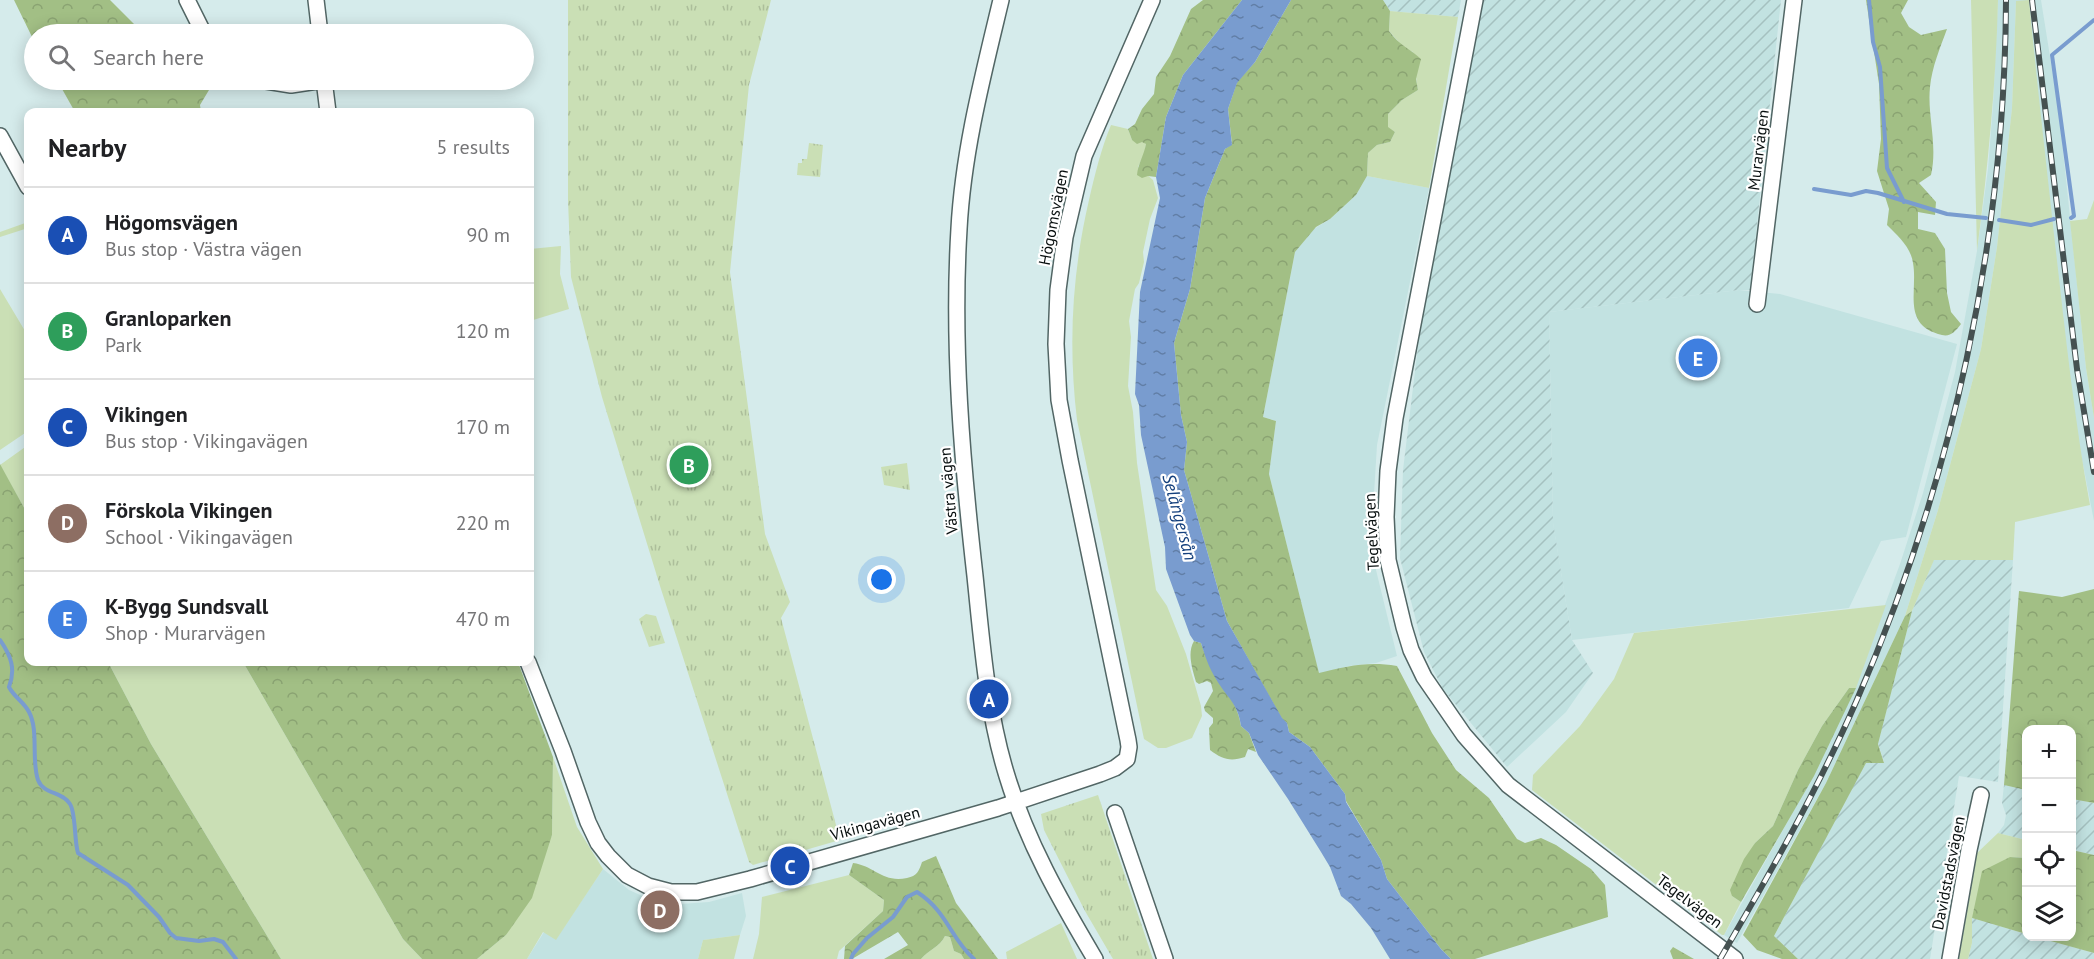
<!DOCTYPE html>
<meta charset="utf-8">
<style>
body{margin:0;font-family:"PT Sans",sans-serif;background:#f6f6f6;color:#202124}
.controls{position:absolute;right:18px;bottom:18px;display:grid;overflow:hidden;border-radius:12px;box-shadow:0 3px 15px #0003}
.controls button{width:54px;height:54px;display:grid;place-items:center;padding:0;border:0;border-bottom:2px solid #e0e0e0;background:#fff;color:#202124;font:30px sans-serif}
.you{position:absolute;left:882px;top:580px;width:21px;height:21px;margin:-15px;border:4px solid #fff;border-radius:50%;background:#1a73e8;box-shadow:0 0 0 9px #1a73e833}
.badge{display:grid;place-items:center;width:39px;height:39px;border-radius:50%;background:#1a73e8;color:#fff;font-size:20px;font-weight:700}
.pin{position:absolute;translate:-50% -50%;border:3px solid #fff;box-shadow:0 2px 6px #0006}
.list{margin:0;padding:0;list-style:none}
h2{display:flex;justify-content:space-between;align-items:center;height:78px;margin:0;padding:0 24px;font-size:26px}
h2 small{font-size:20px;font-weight:400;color:#757577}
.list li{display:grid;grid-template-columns:39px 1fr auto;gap:18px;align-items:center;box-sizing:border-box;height:96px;padding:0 24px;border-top:2px solid #e0e0e0}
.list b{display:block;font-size:22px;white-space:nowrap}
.list p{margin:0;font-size:20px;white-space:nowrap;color:#757577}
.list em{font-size:20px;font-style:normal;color:#757577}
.icon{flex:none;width:33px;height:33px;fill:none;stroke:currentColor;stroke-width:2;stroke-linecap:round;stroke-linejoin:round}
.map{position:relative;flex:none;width:2094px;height:959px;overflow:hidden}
.search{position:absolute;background:#fff;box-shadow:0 3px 15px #0003;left:24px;top:24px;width:510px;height:66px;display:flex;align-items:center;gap:15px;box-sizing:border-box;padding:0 21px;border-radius:33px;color:#757577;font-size:22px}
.panel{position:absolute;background:#fff;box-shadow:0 3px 15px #0003;left:24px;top:108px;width:510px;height:558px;border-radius:12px}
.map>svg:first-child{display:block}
.built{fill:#c2e2e1}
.industrial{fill:url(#industrial-furrows)}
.green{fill:#cadfb5}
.forest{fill:url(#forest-crowns)}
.park{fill:url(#park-tufts)}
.water{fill:url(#water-ripples)}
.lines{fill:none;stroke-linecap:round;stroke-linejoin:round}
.stream{stroke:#799ccf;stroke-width:4}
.minor-casing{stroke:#526665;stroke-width:18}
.minor{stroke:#fff;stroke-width:15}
.rail-casing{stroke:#455151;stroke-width:6}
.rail{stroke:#fff;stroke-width:4;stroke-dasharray:11;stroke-linecap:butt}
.labels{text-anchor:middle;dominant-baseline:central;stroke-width:4.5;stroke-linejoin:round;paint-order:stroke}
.street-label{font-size:16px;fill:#080f0f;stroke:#fff}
.water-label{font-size:18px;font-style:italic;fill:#14407d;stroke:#fff}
</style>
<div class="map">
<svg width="2094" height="959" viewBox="0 0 2094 959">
<defs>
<pattern id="industrial-furrows" width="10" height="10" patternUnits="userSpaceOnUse" patternTransform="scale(1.5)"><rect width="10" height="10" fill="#c2e2e1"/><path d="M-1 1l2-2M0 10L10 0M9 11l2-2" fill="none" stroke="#a5c1c0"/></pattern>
<pattern id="forest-crowns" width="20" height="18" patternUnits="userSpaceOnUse" patternTransform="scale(1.5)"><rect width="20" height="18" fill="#a2bf85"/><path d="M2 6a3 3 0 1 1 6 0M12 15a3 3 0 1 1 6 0" fill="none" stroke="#8aa372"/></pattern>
<pattern id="park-tufts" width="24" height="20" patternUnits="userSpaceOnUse" patternTransform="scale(1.5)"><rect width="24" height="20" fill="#cadfb5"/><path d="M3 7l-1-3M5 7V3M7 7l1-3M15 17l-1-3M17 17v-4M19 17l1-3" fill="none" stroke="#acbe9a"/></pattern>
<pattern id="water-ripples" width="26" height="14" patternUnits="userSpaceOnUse" patternTransform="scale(1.5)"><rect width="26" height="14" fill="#799ccf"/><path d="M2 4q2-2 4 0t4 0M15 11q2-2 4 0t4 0" fill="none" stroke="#617ea6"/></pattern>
</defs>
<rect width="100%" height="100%" fill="#d5ebeb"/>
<path class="built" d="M 1998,0 L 2041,0 L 2059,113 L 2086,368 L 2094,418 L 2094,521 L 2078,439 L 2069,371 L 2039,115 L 2016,1 L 2012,108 L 1997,247 L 1981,349 L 1938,510 L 1905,616 L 1826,783 L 1737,943 L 1724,935 L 1793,812 L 1821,755 L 1872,640 L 1900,564 L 1923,493 L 1955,372 L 1977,251 L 1988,169 L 1993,105 Z
M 1367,176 L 1429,188 L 1377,445 L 1373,511 L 1376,570 L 1397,656 L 1376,663 L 1349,666 L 1319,674 L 1269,474 L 1276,421 L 1263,417 L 1295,252 L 1314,229 L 1330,219 L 1356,195 Z
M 1739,290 L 1780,294 L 1957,344 L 1906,537 L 1881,541 L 1849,608 L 1572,640 L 1553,523 L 1549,312 Z
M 603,869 L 629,890 L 658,903 L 680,904 L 709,902 L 742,893 L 746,916 L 740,935 L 703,940 L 698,959 L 527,959 L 544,932 L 556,939 Z"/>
<path class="industrial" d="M 1383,0 L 1461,0 L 1458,17 L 1390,11 Z
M 1480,0 L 1781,0 L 1750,290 L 1739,290 L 1549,312 L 1553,522 L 1572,640 L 1593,673 L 1566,712 L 1507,767 L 1443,689 L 1424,652 L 1400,558 L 1403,470 L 1425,289 Z
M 1934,559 L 2013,560 L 1998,782 L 1959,776 L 1930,959 L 1798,959 L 1774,936 L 1866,762 L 1884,762 L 1878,743 L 1912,611 Z
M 2004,785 L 2026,790 L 2026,840 L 1998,833 L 2004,825 L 2006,815 L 2002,803 Z
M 2072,799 L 2094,803 L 2094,855 L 2072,850 Z
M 1972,918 L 2026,934 L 2026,936 L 2036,937 L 2094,953 L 2094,959 L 1968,959 L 1972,943 Z"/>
<path class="green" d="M 1971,0 L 1998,0 C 1996,84 1988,167 1977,251 Z
M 2029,0 C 2036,76 2045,151 2053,226 C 2064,320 2073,412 2090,505 L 2015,522 L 2013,560 L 1934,560 L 1912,611 L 1905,616 L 1938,510 L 1981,349 L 1997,247 L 2012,108 L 2016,1 Z
M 1390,11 L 1458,17 L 1429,188 L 1367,176 L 1368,153 L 1377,145 L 1390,142 L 1395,132 L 1388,128 L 1388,114 L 1402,100 L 1418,90 C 1415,77 1416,65 1413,52 L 1404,48 L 1389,31 Z
M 1111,125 L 1128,129 L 1132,140 L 1143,141 L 1146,144 L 1145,152 L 1138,167 L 1153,180 L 1158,198 L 1150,219 L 1143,252 L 1144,262 L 1139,283 L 1135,289 L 1129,321 L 1131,337 L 1128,386 L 1133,412 L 1137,463 L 1156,590 L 1167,606 L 1186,654 L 1201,706 L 1202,716 L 1192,738 L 1166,748 L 1158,748 L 1144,739 L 1077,420 C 1068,345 1072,273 1089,200 C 1095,174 1101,149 1111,125 Z
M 2094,200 L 2094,418 L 2086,368 L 2070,221 L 2087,219 Z
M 28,222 L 28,228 L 0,237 L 0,232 Z
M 561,246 L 560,274 L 569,309 L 530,321 L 530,249 Z
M 0,289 L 28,336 L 28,431 L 0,450 Z
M 28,445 L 28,515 L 0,465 Z
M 1886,605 L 1856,688 L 1849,688 L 1822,726 L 1798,770 L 1773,826 L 1755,843 L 1732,896 L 1741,902 L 1724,935 L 1722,935 L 1532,790 L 1533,775 L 1580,726 L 1614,679 L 1634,633 Z
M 108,662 L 243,662 L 403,939 L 422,959 L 281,959 L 151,744 Z
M 553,757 L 577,827 L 603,869 L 556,940 L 543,932 L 527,959 L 477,959 L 506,935 L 552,835 Z
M 1998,833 L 2026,840 L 2026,858 L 2010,857 L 1972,918 L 1972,943 L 1968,959 L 1959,959 L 1977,853 Z
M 849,875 L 884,900 L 883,911 L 839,951 L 837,959 L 753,959 L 759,934 L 762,897 Z
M 1061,923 L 1077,959 L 1007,959 L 1006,952 Z
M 740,935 L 734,959 L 698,959 L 703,940 Z
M 945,936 L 950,937 L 954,951 L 961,954 L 964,959 L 921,959 C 928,950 940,947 945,936 Z"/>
<path class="forest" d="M 14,0 L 110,0 L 144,34 L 34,34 L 34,41 Z
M 1203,0 L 1242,0 L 1183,75 L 1166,117 L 1156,177 L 1148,176 L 1142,178 L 1137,175 C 1138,164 1144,155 1146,144 L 1142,142 L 1137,144 L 1132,140 L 1128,129 L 1135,124 L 1142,109 L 1154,94 L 1156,77 L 1170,56 L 1191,9 Z
M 1291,0 L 1383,0 L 1390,11 L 1389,31 C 1400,46 1409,48 1421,59 L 1416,79 L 1418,90 L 1402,100 L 1388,114 L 1388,127 L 1395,132 L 1390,142 L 1377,145 L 1368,153 L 1367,176 L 1356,195 L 1330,219 L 1316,227 L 1295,252 L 1263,417 L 1276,421 L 1269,474 L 1319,673 C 1347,666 1368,661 1397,666 L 1432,733 L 1456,770 L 1489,798 L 1517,839 L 1525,843 L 1541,838 L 1556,845 L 1591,869 L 1605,885 L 1608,917 L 1475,959 L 1451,959 L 1441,949 L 1387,879 L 1381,860 L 1346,801 L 1345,794 L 1310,747 L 1289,732 L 1287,723 L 1282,719 L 1227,621 L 1184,470 L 1187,442 L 1181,415 L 1174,343 L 1190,289 L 1205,198 L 1225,149 L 1232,144 L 1228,109 L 1237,82 L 1255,62 Z
M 1866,0 L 1908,0 L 1901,13 L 1909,27 L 1921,35 L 1947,29 C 1940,48 1932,67 1930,87 C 1927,116 1938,144 1931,175 L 1919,183 L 1936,202 L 1935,215 L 1918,212 L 1918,229 L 1935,233 L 1945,249 L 1947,293 L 1951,312 L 1961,324 C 1954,333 1950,338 1938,334 C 1902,323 1918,290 1913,263 C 1911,247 1897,235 1887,225 L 1889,209 L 1877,171 L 1881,139 L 1879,84 Z
M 57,80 L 215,80 L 200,105 L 201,112 L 75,112 Z
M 0,464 L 28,515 L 28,662 L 108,662 L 151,744 L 281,959 L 0,959 Z
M 2094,589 L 2094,803 L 2072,799 L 2072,730 L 2026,730 L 2026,790 L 2004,785 L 2019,591 L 2062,597 Z
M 1912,611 L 1878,744 L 1884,763 L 1866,763 L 1774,936 L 1798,959 L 1782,959 L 1757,950 L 1743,935 L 1826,783 L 1905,616 Z
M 1194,641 L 1201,643 C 1210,673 1237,696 1241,726 L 1249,733 L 1256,752 L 1248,749 L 1245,757 C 1230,762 1222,759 1210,750 L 1209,728 L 1213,723 L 1213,718 L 1205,711 L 1204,707 L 1213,691 L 1211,683 L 1207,681 L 1199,684 L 1196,682 C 1192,668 1187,653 1194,641 Z
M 243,662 L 518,662 L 553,757 L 552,835 L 532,898 L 506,935 L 477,959 L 422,959 L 403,939 Z
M 1849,688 L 1856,688 L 1814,776 L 1741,902 L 1732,896 L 1730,890 L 1744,859 L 1755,843 L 1773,826 L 1798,770 L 1822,726 Z
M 2072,850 L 2094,855 L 2094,953 L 2036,937 L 2072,936 Z
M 936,856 L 956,903 L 998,959 L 964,959 L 961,954 L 954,951 L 950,937 L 945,936 C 940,947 928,950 921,959 L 884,959 L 908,945 L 898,932 L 852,959 L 844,959 L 845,946 L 883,911 L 884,900 L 849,875 L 853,863 C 875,866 882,883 907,878 C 917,876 919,871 922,862 Z
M 2010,857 L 2026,858 L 2026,934 L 1972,918 L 1982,871 Z
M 1673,947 L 1694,959 L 1673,959 L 1670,951 Z"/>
<path class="park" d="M 568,0 L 771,0 L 749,85 L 730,272 L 765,534 L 790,602 L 781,618 L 840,840 L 753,865 L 749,862 L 660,586 L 602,397 L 571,277 L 568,200 Z
M 809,143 L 823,145 L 820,177 L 797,175 L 798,163 L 802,163 L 802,159 L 807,159 Z
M 907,463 L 910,490 L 884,485 L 881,467 Z
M 646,614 L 656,616 L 665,643 L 649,647 L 639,619 Z
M 1098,795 L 1153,959 L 1113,959 L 1085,911 L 1044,830 L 1041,814 Z"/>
<path class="water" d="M 1242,0 L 1291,0 L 1255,62 L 1237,83 L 1228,109 L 1232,145 L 1225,149 L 1205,198 L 1190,289 L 1174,343 L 1181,415 L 1187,442 L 1184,470 L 1227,621 L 1282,718 L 1287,723 L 1289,732 L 1310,747 L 1345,794 L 1346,802 L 1381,860 L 1387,879 L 1441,949 L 1451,959 L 1390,959 L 1371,928 L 1351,904 L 1341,896 L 1330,867 L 1321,852 L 1288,799 L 1258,755 L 1249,733 L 1241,726 C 1238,703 1227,698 1216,679 C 1209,668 1205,656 1201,643 L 1194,641 L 1190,635 L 1166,569 L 1165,547 L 1141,435 L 1139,405 L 1135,394 L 1140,292 L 1160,198 L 1156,177 L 1166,117 L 1183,75 Z"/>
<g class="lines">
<path class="stream" d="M 1869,0 L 1873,42 L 1880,67 L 1887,168 L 1904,202
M 1814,189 L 1851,195 L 1866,191 L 1878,193 L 1947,214 L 1986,218
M 2071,218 L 2074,216 L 2052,55 L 2094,20
M 1999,220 L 2031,225 L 2054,219
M 0,640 C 11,656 16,669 9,687 C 14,697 24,702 29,712 C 39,731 31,759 38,780 C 44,795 62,791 70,804 C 76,813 74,840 78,853 L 128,885 L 159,917 L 170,933 L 176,938 L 199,941 L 214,939 L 223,942 L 236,959
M 851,959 L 853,954 L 867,938 L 893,917 L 907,897 L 917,892 C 948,912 950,938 974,959"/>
<g class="minor-casing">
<path id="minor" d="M 187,0 L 204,34
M 316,0 L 320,34
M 1001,0 C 983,75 963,152 959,229 C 952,345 962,461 975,576 C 982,643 987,712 1007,776 C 1027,842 1060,900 1095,959
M 1475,0 L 1395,418 L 1388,471 L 1386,517 L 1388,560 L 1404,627 L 1411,650 L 1424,677 L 1464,735 L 1508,785 L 1735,959
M 260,80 L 291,85 L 324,80
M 324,80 L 328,112
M 0,136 L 28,187
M 1757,304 L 1794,0
M 528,662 L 563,751 L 588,822 L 598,843 L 608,856 L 627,875 L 648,886 L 671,892 L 697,892 L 750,879 L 998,808 L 1100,774 L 1115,768 L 1127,759 L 1129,747 L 1128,740 L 1070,460 L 1059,400 L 1056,344 L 1058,290 L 1065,237 L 1084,156 L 1152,0
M 1115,813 L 1165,959
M 1950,959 L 1969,850 L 1981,795"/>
</g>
<use href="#minor" class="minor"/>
<g class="rail-casing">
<path id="rail" d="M 2032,0 L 2077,369 L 2094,472
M 1720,959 C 1769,875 1817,791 1856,702 C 1952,483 2005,240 2006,0"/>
</g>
<use href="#rail" class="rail"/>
</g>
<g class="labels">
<g class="street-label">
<text transform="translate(1758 150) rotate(-83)">Murarvägen</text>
<text transform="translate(1053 217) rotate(-79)">Högomsvägen</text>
<text transform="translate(948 491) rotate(-95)">Västra vägen</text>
<text transform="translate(1371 532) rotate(-93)">Tegelvägen</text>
<text transform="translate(875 823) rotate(-15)">Vikingavägen</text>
<text transform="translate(1948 873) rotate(-79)">Davidstadsvägen</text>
<text transform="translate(1690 901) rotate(37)">Tegelvägen</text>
</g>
<g class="water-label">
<text transform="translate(1180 517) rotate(75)">Selångersån</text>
</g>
</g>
</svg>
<div class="controls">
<button>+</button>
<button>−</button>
<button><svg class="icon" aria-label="locate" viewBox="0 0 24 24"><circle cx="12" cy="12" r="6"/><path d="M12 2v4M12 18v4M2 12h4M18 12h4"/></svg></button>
<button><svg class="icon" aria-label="layers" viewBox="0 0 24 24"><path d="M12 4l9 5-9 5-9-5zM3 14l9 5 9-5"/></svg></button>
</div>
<div class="you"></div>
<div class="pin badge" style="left:989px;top:699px;background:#1a4fb4">A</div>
<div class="pin badge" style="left:689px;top:465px;background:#2e9e5b">B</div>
<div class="pin badge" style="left:790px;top:866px;background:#1a4fb4">C</div>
<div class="pin badge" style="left:660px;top:910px;background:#8d6e63">D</div>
<div class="pin badge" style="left:1698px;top:358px;background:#3f7fe0">E</div>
<div class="search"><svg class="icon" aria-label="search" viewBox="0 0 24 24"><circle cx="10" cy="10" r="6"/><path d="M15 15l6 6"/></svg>Search here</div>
<section class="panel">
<h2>Nearby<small>5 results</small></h2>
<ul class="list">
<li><span class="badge" style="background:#1a4fb4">A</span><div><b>Högomsvägen</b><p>Bus stop · Västra vägen</p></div><em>90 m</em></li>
<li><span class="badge" style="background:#2e9e5b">B</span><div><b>Granloparken</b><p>Park</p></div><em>120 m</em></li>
<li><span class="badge" style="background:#1a4fb4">C</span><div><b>Vikingen</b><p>Bus stop · Vikingavägen</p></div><em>170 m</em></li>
<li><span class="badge" style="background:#8d6e63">D</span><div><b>Förskola Vikingen</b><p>School · Vikingavägen</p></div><em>220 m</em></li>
<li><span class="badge" style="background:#3f7fe0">E</span><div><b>K-Bygg Sundsvall</b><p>Shop · Murarvägen</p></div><em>470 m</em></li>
</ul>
</section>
</div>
